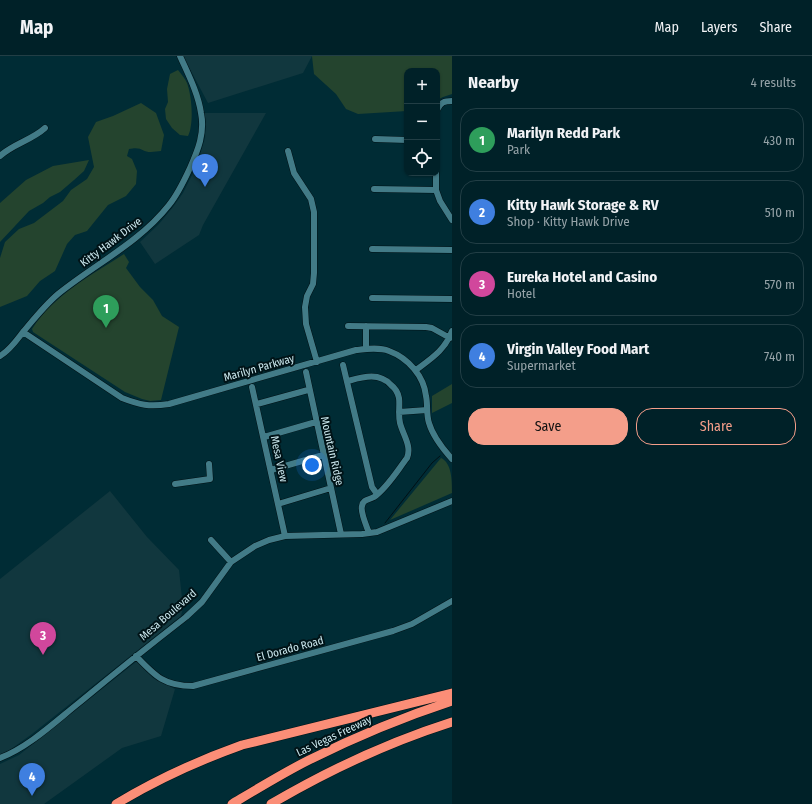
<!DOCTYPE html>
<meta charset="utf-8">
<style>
body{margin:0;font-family:"Fira Sans Condensed",sans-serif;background:#0a2930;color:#f1f3f6}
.controls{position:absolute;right:12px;top:12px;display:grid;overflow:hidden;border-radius:8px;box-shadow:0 1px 3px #0004}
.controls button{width:36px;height:36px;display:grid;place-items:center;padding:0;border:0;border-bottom:1px solid #223e45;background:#002128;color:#f1f3f6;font:20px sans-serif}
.you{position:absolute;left:312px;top:409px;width:14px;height:14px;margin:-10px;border:3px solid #fff;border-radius:50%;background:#1a73e8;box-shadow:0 0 0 6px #1a73e833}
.badge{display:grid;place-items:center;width:26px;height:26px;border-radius:50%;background:#f49e8a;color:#fff;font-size:13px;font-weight:700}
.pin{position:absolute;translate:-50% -33px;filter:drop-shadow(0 1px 2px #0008)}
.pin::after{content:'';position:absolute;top:21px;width:14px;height:12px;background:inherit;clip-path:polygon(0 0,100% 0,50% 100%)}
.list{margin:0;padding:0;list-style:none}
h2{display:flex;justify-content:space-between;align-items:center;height:52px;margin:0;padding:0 16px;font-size:17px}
h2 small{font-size:13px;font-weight:400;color:#95a3a8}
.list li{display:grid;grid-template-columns:26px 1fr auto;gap:12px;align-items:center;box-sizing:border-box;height:64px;margin:0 8px 8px;padding:0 8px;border:1px solid #223e45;border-radius:16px}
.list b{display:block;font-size:15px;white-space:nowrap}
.list p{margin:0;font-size:13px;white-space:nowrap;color:#95a3a8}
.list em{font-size:13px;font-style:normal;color:#95a3a8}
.actions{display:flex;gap:8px;padding:12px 16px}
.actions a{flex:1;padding:9px 0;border:1px solid #f49e8a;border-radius:16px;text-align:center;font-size:14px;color:#f49e8a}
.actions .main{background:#f49e8a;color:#111}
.icon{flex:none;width:22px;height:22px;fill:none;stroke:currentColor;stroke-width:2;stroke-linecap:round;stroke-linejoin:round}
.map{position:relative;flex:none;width:452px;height:748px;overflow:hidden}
header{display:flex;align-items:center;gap:24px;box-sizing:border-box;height:56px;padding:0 20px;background:#002128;border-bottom:1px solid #223e45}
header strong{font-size:19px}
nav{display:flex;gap:22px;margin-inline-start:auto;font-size:14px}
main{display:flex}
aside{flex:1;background:#002128}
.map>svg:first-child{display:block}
.built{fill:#11373e}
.green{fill:#24442e}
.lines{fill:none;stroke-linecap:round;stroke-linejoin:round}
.stream{stroke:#001015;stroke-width:1}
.minor-casing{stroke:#021216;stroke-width:7}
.highway-casing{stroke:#021216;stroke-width:10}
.minor{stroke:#427b87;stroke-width:6}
.highway{stroke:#fb8e77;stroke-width:9}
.labels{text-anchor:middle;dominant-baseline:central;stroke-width:4;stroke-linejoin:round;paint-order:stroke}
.street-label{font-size:11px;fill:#cbe8ee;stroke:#001317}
</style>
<header>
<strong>Map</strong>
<nav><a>Map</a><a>Layers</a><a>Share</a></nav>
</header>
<main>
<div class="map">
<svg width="452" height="748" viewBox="0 0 452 748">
<rect width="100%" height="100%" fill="#002c35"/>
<path class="built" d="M 183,0 L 312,0 L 303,17 L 208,47 Z
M 204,57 L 266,57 L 203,169 L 199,179 L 155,208 L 140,186 L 159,168 L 173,151 L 183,137 L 197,109 L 205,82 L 206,66 Z
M 110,435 L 147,481 L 179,514 L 183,552 L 181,560 L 32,678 L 7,696 L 0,699 L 0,523 Z
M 137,605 L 153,622 L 175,633 L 161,680 L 122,692 L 44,748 L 0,748 L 0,708 L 19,699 Z"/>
<path class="green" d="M 312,0 L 452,0 L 452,38 L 443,41 L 437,44 L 437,15 L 407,15 L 407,55 L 358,58 L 346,53 L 336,38 L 314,18 Z
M 178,14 C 181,18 185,22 187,27 C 192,40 194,68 188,80 L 180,79 L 172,72 L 166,63 L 165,53 L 168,46 L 167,33 L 170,18 Z
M 141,47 L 156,57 L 164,79 L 161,95 C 158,95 154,96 151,96 C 142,96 142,90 129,93 L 127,100 L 132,103 L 137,115 L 136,128 L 126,140 L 108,149 L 87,175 L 75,179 L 67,188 L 55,215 L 40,225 L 27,240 L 0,251 L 0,202 L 5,186 L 19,173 L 34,167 L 63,145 L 71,134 L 87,123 L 94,111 L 88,81 L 96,66 L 113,60 Z
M 89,104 L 84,115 L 74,124 L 60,136 L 50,141 L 43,147 L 29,155 L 0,186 L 0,147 L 26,124 L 53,110 Z
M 124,198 L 129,206 L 126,212 L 140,231 L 153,244 L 162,260 L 179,271 L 161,344 L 150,345 L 142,343 L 125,336 L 33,276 L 32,273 C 53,240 91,219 124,198 Z
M 452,328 L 452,347 L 432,357 L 432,340 Z
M 441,402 C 452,407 452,425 452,437 L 390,464 Z"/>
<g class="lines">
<path class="stream" d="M 385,467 L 432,407 L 440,400"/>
<g class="minor-casing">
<path id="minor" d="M 437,54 C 441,46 444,45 452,45
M 375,83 L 407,84
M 288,95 L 294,117 L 311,143 L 314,156 L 314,217 L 313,228 L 307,240 L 305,251 L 306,268 L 317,306
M 0,100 C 13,88 32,84 45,72
M 436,117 L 436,134 L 440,145 L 452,164
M 374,133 L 436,134
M 372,193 L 452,194
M 372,242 L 452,243
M 348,270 L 426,271 L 432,272 L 450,282
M 366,270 L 366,293
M 23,276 L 122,342 C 140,349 149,351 169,348 L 356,294 C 366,293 379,291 389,295 C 408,302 424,320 426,340 C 428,349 426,358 429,367 C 433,381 443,393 452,403
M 0,300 C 10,294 16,285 23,276 C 34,263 45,249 58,238 C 95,208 139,187 169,149 C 178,138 184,125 190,112 C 198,94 205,77 201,57 C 198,37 188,18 180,0
M 343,309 L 372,431 L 377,438
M 416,314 C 432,302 445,294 452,275
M 306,316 L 341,478
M 348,325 C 363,321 379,316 391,329 C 395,332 398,337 399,342 C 400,350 398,359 400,367 C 403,379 412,390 407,402 C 397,415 387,432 374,441 C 369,444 363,443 362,450 C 360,456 367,471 369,477
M 252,331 L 285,480
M 257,348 L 308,334
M 399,356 L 427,354
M 264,381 L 316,366
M 271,414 L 323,399
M 175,428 L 210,423 L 209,408
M 278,448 L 331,432
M 211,484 L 231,506
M 136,600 C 155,620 164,630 193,630 L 393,575 L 412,568 L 452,545
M 0,702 C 29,691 56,665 80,646 C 115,617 150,589 186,561 L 202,546 L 231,506 L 255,490 L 269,484 L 285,480 L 362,478 L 377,476 L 452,445"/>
</g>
<g class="highway-casing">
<path id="highway" d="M 116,748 C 156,724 197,705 242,689 L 452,637
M 232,748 C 257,733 283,717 309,704 C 355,681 403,661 452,645
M 271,748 C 329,714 389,686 452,666"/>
</g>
<use href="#minor" class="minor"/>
<use href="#highway" class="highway"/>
</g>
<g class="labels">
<g class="street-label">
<text transform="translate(111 186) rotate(-37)">Kitty Hawk Drive</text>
<text transform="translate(259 312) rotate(-16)">Marilyn Parkway</text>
<text transform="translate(332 395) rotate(77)">Mountain Ridge</text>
<text transform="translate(279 403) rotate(78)">Mesa View</text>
<text transform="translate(168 559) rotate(-41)">Mesa Boulevard</text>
<text transform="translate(290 593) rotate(-15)">El Dorado Road</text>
<text transform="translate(334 680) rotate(-25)">Las Vegas Freeway</text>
</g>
</g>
</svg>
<div class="controls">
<button>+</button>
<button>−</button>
<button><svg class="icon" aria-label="locate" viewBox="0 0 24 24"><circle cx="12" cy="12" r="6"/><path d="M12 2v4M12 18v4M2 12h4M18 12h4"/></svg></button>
</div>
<div class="you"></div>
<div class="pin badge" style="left:106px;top:272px;background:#2e9e5b">1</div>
<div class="pin badge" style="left:205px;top:131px;background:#3f7fe0">2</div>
<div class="pin badge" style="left:43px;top:599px;background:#d1479c">3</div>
<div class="pin badge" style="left:32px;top:740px;background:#3f7fe0">4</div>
</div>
<aside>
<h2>Nearby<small>4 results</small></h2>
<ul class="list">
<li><span class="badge" style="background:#2e9e5b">1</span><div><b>Marilyn Redd Park</b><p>Park</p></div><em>430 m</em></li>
<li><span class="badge" style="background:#3f7fe0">2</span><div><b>Kitty Hawk Storage &amp; RV</b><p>Shop · Kitty Hawk Drive</p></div><em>510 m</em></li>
<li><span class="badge" style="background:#d1479c">3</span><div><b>Eureka Hotel and Casino</b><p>Hotel</p></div><em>570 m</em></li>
<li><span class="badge" style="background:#3f7fe0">4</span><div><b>Virgin Valley Food Mart</b><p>Supermarket</p></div><em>740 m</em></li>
</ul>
<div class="actions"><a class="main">Save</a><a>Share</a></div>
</aside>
</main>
